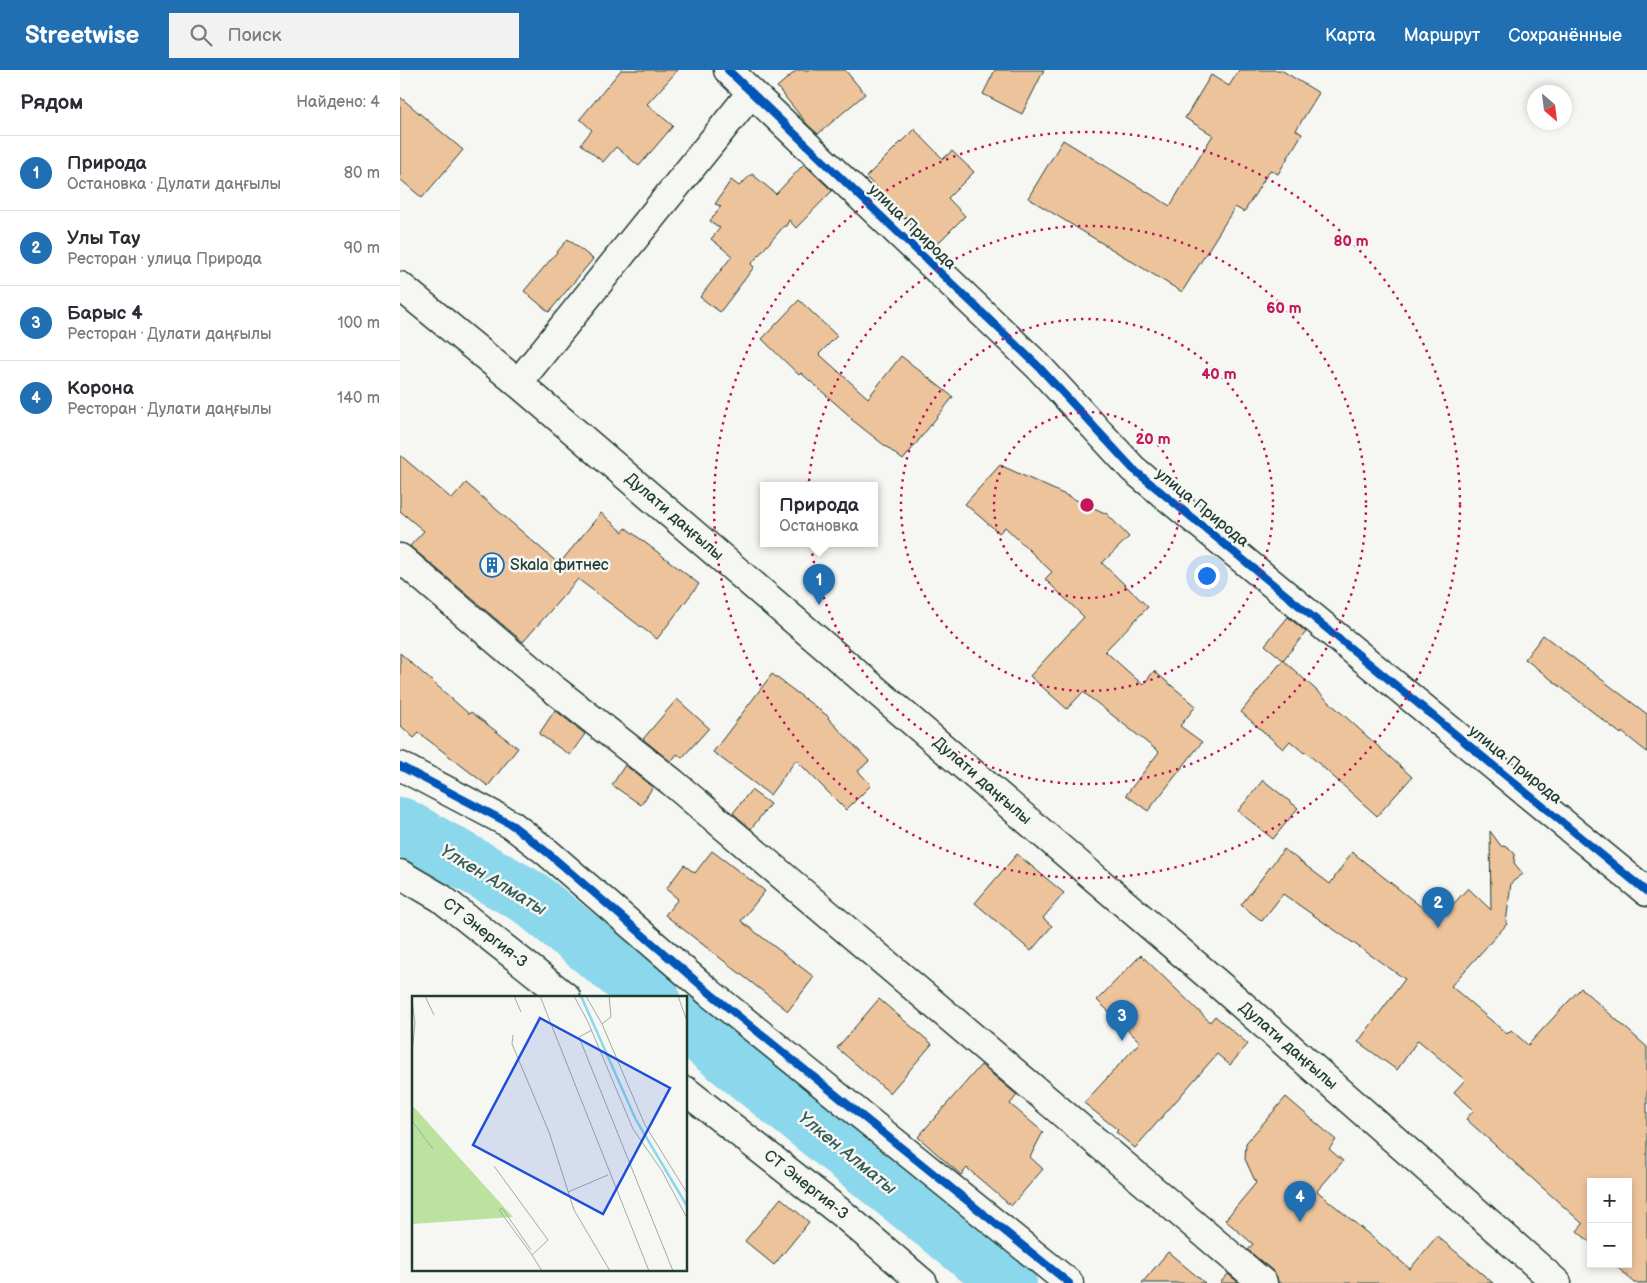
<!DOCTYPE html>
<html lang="ru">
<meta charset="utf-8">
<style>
body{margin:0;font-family:"Balsamiq Sans",sans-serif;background:#f2f2f3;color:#2b2b33}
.controls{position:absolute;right:15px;bottom:15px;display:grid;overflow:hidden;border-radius:0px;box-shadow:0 2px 8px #0003}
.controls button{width:45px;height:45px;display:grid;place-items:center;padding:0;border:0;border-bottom:1px solid #e1e1e2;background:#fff;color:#2b2b33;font:25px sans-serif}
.compass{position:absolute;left:1127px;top:15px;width:45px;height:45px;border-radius:50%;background:#fff;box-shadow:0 2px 8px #0003;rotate:152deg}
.you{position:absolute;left:806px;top:505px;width:18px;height:18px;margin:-12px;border:4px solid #fff;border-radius:50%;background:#1a73e8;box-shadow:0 0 0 8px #1a73e833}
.badge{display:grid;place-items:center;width:32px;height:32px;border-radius:50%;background:#1f6fb2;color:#fff;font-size:16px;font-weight:700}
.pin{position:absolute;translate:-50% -41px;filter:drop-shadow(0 1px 2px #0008)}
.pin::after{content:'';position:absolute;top:26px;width:18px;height:15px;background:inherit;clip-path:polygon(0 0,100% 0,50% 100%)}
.popup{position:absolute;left:360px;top:412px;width:118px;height:65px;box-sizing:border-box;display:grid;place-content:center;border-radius:0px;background:#fff;filter:drop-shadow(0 1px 4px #0005);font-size:16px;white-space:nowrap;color:#7c7c81}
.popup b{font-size:19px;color:#2b2b33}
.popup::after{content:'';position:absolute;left:50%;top:100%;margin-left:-10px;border:10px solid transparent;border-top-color:#fff}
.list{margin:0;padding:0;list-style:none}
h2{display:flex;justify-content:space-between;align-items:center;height:65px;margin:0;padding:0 20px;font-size:21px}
h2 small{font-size:16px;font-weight:400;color:#7c7c81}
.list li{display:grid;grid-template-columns:32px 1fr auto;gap:15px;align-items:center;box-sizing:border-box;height:75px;padding:0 20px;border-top:1px solid #e1e1e2}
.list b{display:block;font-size:19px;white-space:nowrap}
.list p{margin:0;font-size:16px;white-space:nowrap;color:#7c7c81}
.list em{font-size:16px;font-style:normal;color:#7c7c81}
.icon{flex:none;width:28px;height:28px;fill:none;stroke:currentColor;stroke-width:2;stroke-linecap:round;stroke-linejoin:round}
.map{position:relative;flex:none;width:1247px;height:1213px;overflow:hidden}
header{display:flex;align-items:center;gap:30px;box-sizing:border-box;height:70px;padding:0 25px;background:#1f6fb2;color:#fff}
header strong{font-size:24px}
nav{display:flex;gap:28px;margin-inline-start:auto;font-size:18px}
.search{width:350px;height:45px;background:#f2f2f3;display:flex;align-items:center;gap:12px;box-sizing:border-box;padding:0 18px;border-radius:0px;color:#7c7c81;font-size:19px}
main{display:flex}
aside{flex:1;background:#fff}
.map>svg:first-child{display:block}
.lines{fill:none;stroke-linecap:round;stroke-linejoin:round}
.river{stroke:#8bd7eb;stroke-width:56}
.building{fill:#edc39c;stroke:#1f3d34}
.minor-casing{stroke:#1f3d34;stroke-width:31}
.major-casing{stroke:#1f3d34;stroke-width:31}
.minor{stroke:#f6f6f2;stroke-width:28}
.major{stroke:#f6f6f2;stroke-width:28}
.cycleway-casing{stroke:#f6f6f2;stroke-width:11}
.cycleway{stroke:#0057b8;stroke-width:8}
.ring{fill:none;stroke:#c2185b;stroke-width:2.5;stroke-dasharray:2.5 5}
.labels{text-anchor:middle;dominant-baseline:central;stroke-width:5;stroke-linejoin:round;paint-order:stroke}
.street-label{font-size:16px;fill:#1f3d34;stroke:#f6f6f2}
.poi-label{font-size:16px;fill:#1f3d34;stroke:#f6f6f2;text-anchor:start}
.water-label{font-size:18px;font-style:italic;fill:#355c59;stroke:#f6f6f2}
.inset-river{fill:none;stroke:#8bd7eb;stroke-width:2.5}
.inset-road{fill:none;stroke:#a0aca6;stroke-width:1}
.view{fill:#1d4ed8;fill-opacity:0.15;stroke:#1d4ed8;stroke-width:2.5}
.inset-edge{fill:none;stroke:#1f3d34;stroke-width:2.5}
.centre{fill:#c2185b;stroke:#f6f6f2;stroke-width:2.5}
.ring-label{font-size:15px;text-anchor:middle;font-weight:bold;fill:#c2185b;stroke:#f6f6f2;stroke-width:5;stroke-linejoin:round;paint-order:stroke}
</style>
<header>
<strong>Streetwise</strong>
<div class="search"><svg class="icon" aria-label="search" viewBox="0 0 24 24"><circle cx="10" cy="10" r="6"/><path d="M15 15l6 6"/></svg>Поиск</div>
<nav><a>Карта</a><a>Маршрут</a><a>Сохранённые</a></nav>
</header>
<main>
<aside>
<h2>Рядом<small>Найдено: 4</small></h2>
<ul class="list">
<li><span class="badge">1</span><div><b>Природа</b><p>Остановка · Дулати даңғылы</p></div><em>80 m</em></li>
<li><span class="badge">2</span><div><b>Улы Тау</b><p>Ресторан · улица Природа</p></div><em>90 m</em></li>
<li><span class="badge">3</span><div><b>Барыс 4</b><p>Ресторан · Дулати даңғылы</p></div><em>100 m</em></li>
<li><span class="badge">4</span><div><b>Корона</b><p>Ресторан · Дулати даңғылы</p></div><em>140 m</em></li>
</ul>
</aside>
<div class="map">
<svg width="1247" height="1213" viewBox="0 0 1247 1213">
<rect width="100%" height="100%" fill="#f6f6f2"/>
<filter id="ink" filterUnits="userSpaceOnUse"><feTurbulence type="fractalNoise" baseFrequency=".02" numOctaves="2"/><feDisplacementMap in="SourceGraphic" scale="10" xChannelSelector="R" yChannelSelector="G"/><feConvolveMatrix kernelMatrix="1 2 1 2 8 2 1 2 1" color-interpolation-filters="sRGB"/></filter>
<g filter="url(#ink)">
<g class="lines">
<path class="river" d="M 0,755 L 130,828 L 252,927
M 286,954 L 609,1213"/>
</g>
<path class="building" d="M 221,0 L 278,0 L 247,34 L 273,56 L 239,96 L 216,77 L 203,92 L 181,74 L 192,60 L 180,49 Z
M 397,0 L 445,0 L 465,24 L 418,64 L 407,54 L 377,17 Z
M 595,0 L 644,0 L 622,44 L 583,24 Z
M 839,0 L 881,0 L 919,23 L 896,60 L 902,64 L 878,104 L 870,100 L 844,142 L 835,137 L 782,222 L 628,128 L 663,70 L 770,136 L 813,65 L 785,48 L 811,5 L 829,16 Z
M 0,27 L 63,80 L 22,128 L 0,109 Z
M 514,59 L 543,89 L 552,81 L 574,102 L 548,128 L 565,146 L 535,176 L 466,107 Z
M 404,94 L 432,121 L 396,158 L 389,150 L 386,156 L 384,156 L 351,194 L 354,197 L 320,242 L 300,227 L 332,186 L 311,169 L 320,158 L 310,151 L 321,136 L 315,134 L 331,110 L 339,116 L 352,104 L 376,124 Z
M 168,169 L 193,189 L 149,242 L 124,221 Z
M 399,230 L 437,266 L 419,284 L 468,328 L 501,286 L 553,327 L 503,390 L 451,349 L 452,348 L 401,303 L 399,305 L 362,269 Z
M 0,385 L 52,429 L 66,413 L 159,494 L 201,443 L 223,462 L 226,458 L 299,514 L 257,569 L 178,509 L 123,572 L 10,476 L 24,461 L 0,441 Z
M 600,395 L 707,444 L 729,467 L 702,493 L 748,537 L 705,581 L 743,615 L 754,601 L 796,636 L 780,656 L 802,672 L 748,741 L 726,725 L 759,682 L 683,622 L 667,639 L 630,606 L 684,547 L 645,509 L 652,502 L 605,457 L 599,463 L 565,434 Z
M 888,547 L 906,562 L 883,590 L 865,575 Z
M 1143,565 L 1247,644 L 1247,682 L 1222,662 L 1221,664 L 1125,589 Z
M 0,583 L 69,644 L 71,642 L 118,678 L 88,716 L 19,663 L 14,668 L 0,655 Z
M 883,590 L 1012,707 L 977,746 L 906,682 L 904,683 L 890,671 L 883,679 L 841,642 Z
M 372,604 L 429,647 L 428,648 L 469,691 L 458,701 L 471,715 L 446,740 L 396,690 L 370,725 L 313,682 Z
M 277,629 L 309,658 L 282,688 L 277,684 L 271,692 L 243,669 Z
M 155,640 L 185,664 L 170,685 L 139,664 Z
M 225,695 L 253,717 L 241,735 L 212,715 Z
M 863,710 L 898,738 L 873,769 L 838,741 Z
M 351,720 L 370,734 L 351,759 L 333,743 Z
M 1090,761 L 1101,776 L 1108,777 L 1115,784 L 1114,793 L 1123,804 L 1111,813 L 1106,853 L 1107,854 L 1051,916 L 1107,964 L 1111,960 L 1128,975 L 1181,918 L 1247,977 L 1247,1213 L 1234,1213 L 1214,1194 L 1228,1194 L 1228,1112 L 1191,1112 L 1191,1173 L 1177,1161 L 1183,1154 L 1066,1049 L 1074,1040 L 1054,1022 L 1065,1010 L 1018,970 L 997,1000 L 958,972 L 1005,909 L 883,824 L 862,851 L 841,835 L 884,779 L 930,814 L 952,782 L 1034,847 L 1043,837 L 1048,840 L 1068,818 L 1091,840 Z
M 312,781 L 365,821 L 341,851 L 414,907 L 388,941 L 265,845 L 278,829 L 266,819 L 284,795 L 295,803 Z
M 617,784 L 664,823 L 643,848 L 652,856 L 631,881 L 575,833 Z
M 741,885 L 810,952 L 815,946 L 848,974 L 830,995 L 817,984 L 735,1078 L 716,1062 L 718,1060 L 684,1033 L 740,972 L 697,930 Z
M 479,929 L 532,974 L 490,1023 L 437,978 Z
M 581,995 L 617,1025 L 610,1034 L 643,1062 L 630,1087 L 643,1099 L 611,1136 L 567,1098 L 561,1105 L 518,1067 Z
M 886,1027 L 936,1070 L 929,1079 L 943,1091 L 917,1121 L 1010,1199 L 1037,1166 L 1093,1213 L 878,1213 L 877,1207 L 873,1201 L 848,1180 L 853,1174 L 825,1150 L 856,1113 L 845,1089 L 846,1073 Z
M 381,1128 L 409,1152 L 374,1195 L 345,1171 Z
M 768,1182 L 805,1213 L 742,1213 Z
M 828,1204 L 839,1213 L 820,1213 Z"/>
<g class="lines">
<g class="minor-casing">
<path id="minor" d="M 328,0 L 638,296 L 733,399 L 1247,822
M 118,313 L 351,23
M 0,488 L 151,617 L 272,712 L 863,1213
M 0,696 L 112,755 L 148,783 L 311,924 L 669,1213
M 0,804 L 41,828 L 166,927
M 286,1021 L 445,1146 L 523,1213"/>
</g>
<g class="major-casing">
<path id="major" d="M 0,216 L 118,313 L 824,919 L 1157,1213"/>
</g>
<use href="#minor" class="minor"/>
<use href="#major" class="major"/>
<g class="cycleway-casing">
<path id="cycleway" d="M 328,0 L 638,296 L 733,399 L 1247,822
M 0,696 L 112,755 L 148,783 L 311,924 L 669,1213"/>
</g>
<use href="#cycleway" class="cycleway"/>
</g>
</g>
<g class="ring">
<circle cx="687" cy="435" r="93"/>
<circle cx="687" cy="435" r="186"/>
<circle cx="687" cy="435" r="279"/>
<circle cx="687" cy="435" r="373"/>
</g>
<defs>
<g id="building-ring" transform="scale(1.25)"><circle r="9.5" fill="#f6f6f2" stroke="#1f6fb2" stroke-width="1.5"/><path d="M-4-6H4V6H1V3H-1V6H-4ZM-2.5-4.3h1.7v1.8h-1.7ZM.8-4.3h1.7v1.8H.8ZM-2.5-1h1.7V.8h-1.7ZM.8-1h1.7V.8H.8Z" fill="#1f6fb2"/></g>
</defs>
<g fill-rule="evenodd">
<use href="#building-ring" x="92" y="495"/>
</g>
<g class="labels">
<g class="street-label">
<text transform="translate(512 157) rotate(44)">улица Природа</text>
<text transform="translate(802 438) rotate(39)">улица Природа</text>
<text transform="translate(274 447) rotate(41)">Дулати даңғылы</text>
<text transform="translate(1115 695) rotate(39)">улица Природа</text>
<text transform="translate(582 711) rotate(41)">Дулати даңғылы</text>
<text transform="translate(85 863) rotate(38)">СТ Энергия-3</text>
<text transform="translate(888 976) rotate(41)">Дулати даңғылы</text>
<text transform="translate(406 1115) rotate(38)">СТ Энергия-3</text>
</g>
<g class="poi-label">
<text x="110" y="495">Skala фитнес</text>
</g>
<g class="water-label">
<text transform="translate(93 810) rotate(31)">Үлкен Алматы</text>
<text transform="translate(447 1083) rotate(39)">Үлкен Алматы</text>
</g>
</g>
<g transform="translate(12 926)">
<rect width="275" height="275" fill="#f6f6f2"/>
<path d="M 0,109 L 101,221 L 0,228 Z" fill="#bbe39f"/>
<path class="inset-river" d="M 169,0 L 224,124 L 275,210"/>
<path class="inset-road" d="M 13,0 L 22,19M 102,0 L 109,16M 128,0 L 237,275M 162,0 L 176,26 L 221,133 L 250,175 L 275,222M 174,0 L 190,28 L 233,129 L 275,197M 266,0 L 275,25M 0,4 L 3,27 L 0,58M 190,28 L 199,21 L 197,0M 180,34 L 167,41 L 261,275M 101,39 L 100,48 L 137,136 L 162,214 L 198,275M 0,125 L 21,153M 82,170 L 136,244 L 120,259 L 130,275M 156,196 L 196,179M 119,254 L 90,212 L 87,214 L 120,259"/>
<path class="view" d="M 128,22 L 258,92 L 191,218 L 61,149 Z"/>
<rect width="275" height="275" class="inset-edge"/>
</g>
<circle cx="687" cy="435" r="8" class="centre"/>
<g class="ring-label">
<text x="951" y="176">80 m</text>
<text x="884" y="243">60 m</text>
<text x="819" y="309">40 m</text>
<text x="753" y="374">20 m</text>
</g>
</svg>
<div class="controls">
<button>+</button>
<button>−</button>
</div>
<svg class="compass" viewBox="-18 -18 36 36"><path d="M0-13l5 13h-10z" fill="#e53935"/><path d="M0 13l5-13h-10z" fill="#7c7c81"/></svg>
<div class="you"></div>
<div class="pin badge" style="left:419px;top:535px">1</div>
<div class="popup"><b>Природа</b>Остановка</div>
<div class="pin badge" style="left:1038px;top:858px">2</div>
<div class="pin badge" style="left:722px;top:971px">3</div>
<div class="pin badge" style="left:900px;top:1152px">4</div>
</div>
</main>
